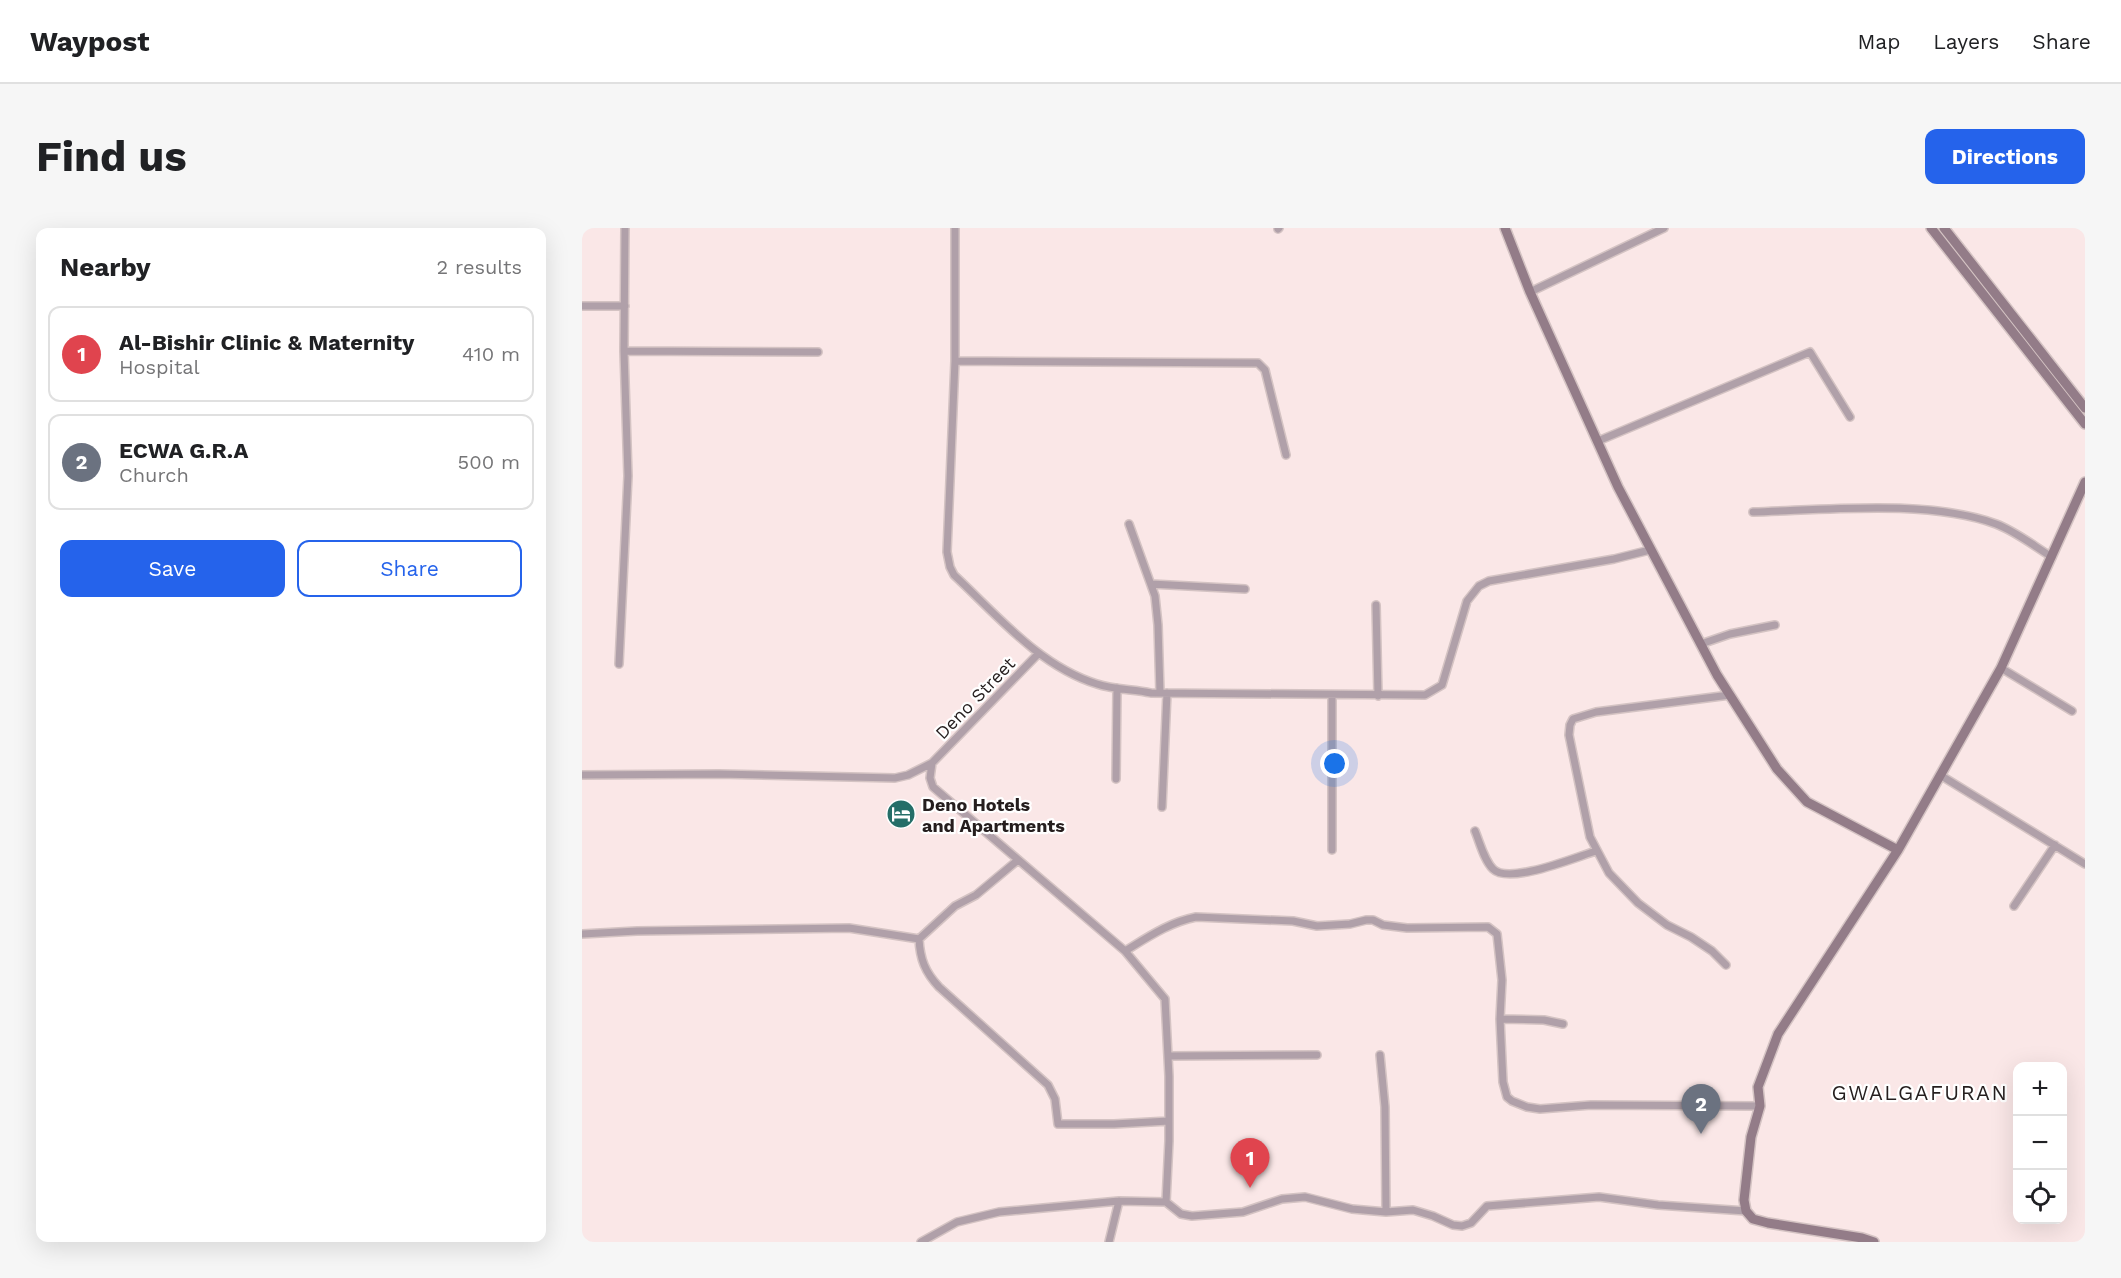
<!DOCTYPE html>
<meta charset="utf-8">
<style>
body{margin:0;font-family:"Work Sans",sans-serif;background:#f6f6f6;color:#202124}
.controls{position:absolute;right:18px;bottom:18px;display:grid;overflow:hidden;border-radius:12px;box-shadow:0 6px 24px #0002}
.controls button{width:54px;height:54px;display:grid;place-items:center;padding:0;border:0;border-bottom:2px solid #e0e0e0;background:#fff;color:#202124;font:30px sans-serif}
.you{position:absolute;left:753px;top:536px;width:21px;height:21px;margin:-15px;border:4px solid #fff;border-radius:50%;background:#1a73e8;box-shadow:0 0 0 9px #1a73e833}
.badge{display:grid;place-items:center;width:39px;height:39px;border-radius:50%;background:#2563eb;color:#fff;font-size:20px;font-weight:700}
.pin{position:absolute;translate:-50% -50px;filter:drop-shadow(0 2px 3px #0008)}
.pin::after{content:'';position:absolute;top:32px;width:21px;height:18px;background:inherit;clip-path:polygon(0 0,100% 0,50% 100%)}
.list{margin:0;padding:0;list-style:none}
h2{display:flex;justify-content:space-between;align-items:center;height:78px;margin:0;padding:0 24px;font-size:26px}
h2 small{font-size:20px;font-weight:400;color:#757577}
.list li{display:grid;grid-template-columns:39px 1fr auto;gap:18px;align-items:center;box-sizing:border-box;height:96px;margin:0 12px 12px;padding:0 12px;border:2px solid #e0e0e0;border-radius:12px}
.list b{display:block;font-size:22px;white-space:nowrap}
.list p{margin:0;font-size:20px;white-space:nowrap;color:#757577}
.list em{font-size:20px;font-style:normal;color:#757577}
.actions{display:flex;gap:12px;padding:18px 24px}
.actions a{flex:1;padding:14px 0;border:2px solid #2563eb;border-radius:12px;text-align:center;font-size:21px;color:#2563eb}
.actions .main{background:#2563eb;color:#fff}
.icon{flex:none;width:33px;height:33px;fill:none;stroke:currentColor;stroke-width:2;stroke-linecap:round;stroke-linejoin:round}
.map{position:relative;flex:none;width:1503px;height:1014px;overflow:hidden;border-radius:12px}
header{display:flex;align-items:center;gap:36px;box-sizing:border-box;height:84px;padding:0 30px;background:#fff;border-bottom:2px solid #e0e0e0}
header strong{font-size:28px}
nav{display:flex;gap:33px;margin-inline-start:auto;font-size:21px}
.intro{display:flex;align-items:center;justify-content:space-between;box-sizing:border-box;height:144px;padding:0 36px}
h1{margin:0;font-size:42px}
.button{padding:15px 27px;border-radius:12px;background:#2563eb;color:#fff;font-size:21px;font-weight:700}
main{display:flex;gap:36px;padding:0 36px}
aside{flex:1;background:#fff;border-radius:12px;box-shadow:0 6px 24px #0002}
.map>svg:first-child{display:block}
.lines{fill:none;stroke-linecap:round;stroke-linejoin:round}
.street-casing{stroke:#d4c3c3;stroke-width:10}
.secondary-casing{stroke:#d4c3c3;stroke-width:12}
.street{stroke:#b0a0a9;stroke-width:7}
.secondary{stroke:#937c88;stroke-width:9}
.labels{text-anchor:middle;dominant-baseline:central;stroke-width:4.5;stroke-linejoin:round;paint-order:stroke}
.street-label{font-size:18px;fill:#251e1e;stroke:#fff}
.poi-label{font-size:18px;font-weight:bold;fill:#251e1e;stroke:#fff;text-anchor:start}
.quarter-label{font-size:21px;letter-spacing:1.5px;fill:#251e1e;stroke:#fff}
</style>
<header>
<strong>Waypost</strong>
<nav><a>Map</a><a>Layers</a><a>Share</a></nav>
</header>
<div class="intro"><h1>Find us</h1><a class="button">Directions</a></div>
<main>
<aside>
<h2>Nearby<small>2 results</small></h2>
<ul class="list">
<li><span class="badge" style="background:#e0444e">1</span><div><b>Al-Bishir Clinic &amp; Maternity</b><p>Hospital</p></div><em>410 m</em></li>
<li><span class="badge" style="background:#6b7280">2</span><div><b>ECWA G.R.A</b><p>Church</p></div><em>500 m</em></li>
</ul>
<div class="actions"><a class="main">Save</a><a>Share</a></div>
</aside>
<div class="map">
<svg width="1503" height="1014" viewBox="0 0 1503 1014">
<rect width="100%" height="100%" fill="#fae7e7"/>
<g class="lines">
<g class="street-casing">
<path id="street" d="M 373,0 L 373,133 L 365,324 L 368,339 L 372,347 C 415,387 457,438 515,456 C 532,462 552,461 569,465 L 843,467 L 860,457 L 885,373 L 897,358 L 907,353 L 1032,331 L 1068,322
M 696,1 L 697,0
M 948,64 L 1082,0
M 0,78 L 43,78
M 42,123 L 236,124
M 373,133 L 676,135 L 683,142 L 704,227
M 1016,213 L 1228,124 L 1268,189
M 1171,284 C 1243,282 1347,271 1414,296 C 1433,303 1452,318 1470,329
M 547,296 L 573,368 L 576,397 L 578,465
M 569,356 L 663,361
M 794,377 L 796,468
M 1119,416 L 1148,406 L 1193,397
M 37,436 L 46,248 L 42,123 L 43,0
M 1419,440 L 1490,483
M 750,467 L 750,622
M 350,535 L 348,550 L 351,559 L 543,723 L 583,771 L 587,848 L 587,913 L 584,974
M 0,547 L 137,546 L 313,550 L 326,547 L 350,535 L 456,426
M 1358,547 L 1503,636
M 534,551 L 535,460
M 580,579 L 585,465
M 893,603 C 898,615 902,632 911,641 C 927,657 994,629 1014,623
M 1432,678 L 1473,617
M 0,706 L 55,703 L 267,700 L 337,711
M 337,711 C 338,731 343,744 357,759 L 466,857 L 473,871 L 476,896 L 532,896 L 587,893
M 337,711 L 373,678 L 394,667 L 436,632
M 543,723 C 566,709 588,694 614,689 L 711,693 L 735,698 L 768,696 L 784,692 L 791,692 L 801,697 L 825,700 L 906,699 L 915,706 L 920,752 L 918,791 L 921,854 L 925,869 L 930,873 L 945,879 L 958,881 L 1009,877 L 1178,878
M 1144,737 L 1130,723 L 1109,709 L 1085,697 L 1056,675 L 1027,645 L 1008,609 L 987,507 L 988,497 L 991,491 L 1014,484 L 1148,467
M 918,791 L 962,792 L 981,796
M 798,827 L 803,879 L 804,984
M 587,828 L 735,827
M 339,1014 L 375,994 L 417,984 L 537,973 L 584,974 L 599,986 L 610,988 L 661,984 L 700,971 L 723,969 L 770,981 L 804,984 L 831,982 L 851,988 L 871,997 L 880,998 L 889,995 L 905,978 L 1017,969 L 1076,977 L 1164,983
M 527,1014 L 537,973"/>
</g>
<g class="secondary-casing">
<path id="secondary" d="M 923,0 L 948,64 L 1036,259 L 1135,447 L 1195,541 L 1225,574 L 1316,622
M 1349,0 L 1503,196
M 1362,0 L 1503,180
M 1292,1014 L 1280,1010 L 1186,995 L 1171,991 L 1164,983 L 1162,972 L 1169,909 L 1178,878 L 1176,859 L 1196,806 L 1316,622 L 1419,440 L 1503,254"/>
</g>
<use href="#street" class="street"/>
<use href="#secondary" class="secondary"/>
</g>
<defs>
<g id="hotel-disc" transform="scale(1.5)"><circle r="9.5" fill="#246e68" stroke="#fff"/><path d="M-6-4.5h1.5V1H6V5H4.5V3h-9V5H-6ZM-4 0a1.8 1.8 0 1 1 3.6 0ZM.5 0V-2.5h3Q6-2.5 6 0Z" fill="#fff"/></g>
</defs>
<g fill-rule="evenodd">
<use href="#hotel-disc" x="319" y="586"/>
</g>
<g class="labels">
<g class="street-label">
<text transform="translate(393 470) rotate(-46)">Deno Street</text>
</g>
<g class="poi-label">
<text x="340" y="576">Deno Hotels<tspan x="340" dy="21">and Apartments</tspan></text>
</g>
<g class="quarter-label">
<text x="1338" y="864">GWALGAFURAN</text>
</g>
</g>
</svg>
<div class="controls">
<button>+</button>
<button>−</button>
<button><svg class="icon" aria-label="locate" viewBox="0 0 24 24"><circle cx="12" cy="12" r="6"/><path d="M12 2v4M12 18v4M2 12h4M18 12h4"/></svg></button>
</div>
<div class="you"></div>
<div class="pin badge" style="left:668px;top:960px;background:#e0444e">1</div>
<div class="pin badge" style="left:1119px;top:906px;background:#6b7280">2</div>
</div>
</main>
